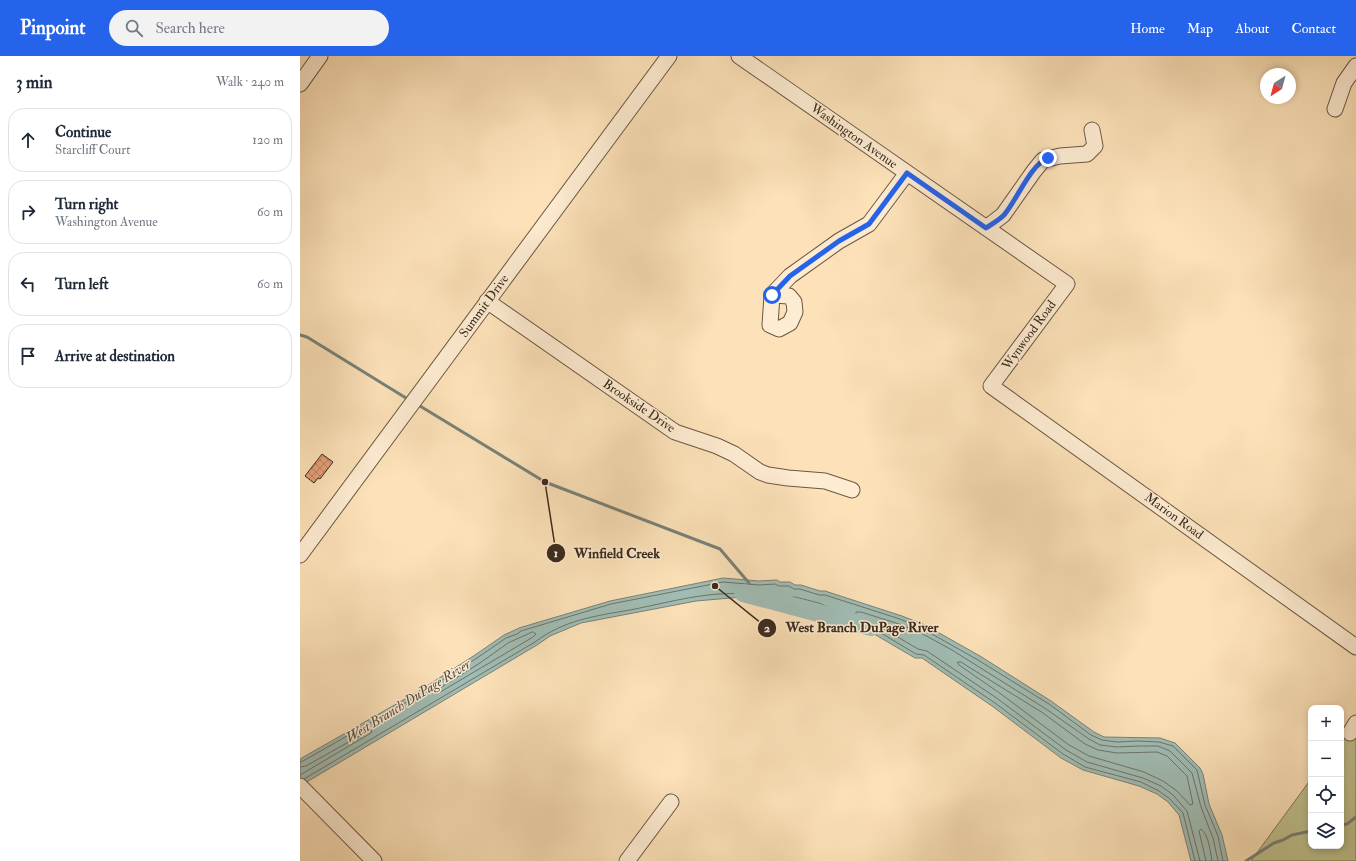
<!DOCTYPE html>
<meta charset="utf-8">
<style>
body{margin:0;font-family:"IM FELL Double Pica",serif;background:#f2f2f3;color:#1f2937}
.controls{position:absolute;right:12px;bottom:12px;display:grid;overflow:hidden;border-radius:8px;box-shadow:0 2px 6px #0003}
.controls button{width:36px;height:36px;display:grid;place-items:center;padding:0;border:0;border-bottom:1px solid #e0e1e3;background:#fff;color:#1f2937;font:20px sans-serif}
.compass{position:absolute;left:960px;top:12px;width:36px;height:36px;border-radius:50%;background:#fff;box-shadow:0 2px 6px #0003;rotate:216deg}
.stop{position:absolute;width:12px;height:12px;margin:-9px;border:3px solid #2563eb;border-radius:50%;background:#fff}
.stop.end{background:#2563eb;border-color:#fff;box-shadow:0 1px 4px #0008}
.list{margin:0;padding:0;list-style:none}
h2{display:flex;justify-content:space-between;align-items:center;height:52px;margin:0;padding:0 16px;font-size:17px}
h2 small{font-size:13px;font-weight:400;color:#747a83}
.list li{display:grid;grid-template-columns:26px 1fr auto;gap:12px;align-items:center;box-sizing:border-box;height:64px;margin:0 8px 8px;padding:0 8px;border:1px solid #e0e1e3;border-radius:16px}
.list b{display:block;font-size:15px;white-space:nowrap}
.list p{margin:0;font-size:13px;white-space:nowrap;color:#747a83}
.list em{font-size:13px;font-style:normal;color:#747a83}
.icon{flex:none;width:22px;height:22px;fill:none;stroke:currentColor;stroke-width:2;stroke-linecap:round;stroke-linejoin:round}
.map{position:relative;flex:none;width:1056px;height:805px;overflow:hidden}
header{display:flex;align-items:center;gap:24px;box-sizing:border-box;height:56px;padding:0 20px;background:#2563eb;color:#fff}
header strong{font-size:19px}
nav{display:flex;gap:22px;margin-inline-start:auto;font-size:14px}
.search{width:280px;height:36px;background:#f2f2f3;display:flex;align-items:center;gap:10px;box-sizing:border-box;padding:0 14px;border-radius:22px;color:#747a83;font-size:15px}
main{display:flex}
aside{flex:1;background:#fff}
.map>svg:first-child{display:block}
.park{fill:#c0c38f;stroke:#7d7656}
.water{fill:#a1bdb5;stroke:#788278}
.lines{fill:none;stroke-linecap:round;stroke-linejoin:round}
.shore{stroke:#6e7468;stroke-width:1}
.stream{stroke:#788278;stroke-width:3}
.river{stroke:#a1bdb5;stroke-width:18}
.building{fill:url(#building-cross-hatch);stroke:#3a2a1c}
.minor-casing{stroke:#6b5843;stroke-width:17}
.minor{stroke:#feecd2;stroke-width:15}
.route{stroke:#2563eb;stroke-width:5}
.labels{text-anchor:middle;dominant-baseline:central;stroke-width:3;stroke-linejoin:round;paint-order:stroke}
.street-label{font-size:13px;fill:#3a2a1c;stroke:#feecd2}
.water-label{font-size:14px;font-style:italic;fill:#544f42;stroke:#feecd2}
.leader{fill:none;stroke:#3a2a1c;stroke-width:1.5}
.callout-dot{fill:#3a2a1c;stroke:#feecd2;stroke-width:1.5}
.mark-label{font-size:12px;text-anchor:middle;font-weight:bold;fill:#fff}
.callout-label{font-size:14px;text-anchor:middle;font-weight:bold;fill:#3a2a1c;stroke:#feecd2;stroke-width:3;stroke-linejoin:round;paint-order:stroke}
</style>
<header>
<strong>Pinpoint</strong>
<div class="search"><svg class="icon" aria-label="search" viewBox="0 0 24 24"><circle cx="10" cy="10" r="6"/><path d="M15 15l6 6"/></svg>Search here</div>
<nav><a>Home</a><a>Map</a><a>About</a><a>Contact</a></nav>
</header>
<main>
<aside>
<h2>3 min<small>Walk · 240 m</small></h2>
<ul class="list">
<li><svg class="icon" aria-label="ahead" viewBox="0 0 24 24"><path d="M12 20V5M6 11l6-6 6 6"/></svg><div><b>Continue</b><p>Starcliff Court</p></div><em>120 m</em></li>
<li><svg class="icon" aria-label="right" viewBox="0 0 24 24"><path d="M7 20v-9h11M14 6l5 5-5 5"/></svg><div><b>Turn right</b><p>Washington Avenue</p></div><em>60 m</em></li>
<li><svg class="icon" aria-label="left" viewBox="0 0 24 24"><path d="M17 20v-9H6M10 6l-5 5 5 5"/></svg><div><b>Turn left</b></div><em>60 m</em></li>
<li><svg class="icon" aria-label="arrive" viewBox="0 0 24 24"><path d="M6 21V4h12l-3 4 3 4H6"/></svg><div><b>Arrive at destination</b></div></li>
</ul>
</aside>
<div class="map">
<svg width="1056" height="805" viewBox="0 0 1056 805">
<defs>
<pattern id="building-cross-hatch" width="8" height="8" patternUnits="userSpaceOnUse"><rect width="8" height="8" fill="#e79f78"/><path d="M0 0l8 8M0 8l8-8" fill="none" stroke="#bc8262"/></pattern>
</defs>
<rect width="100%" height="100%" fill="#fde2b9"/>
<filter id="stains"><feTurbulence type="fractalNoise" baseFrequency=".005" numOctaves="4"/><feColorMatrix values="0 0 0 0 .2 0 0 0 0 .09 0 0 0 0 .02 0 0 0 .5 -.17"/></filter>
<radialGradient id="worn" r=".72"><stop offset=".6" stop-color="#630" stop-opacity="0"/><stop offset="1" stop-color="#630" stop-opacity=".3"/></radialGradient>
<path class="park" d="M 1056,661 L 1056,805 L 951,805 L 1011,723 L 1011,790 L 1041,790 L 1041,682 Z"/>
<path class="water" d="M 423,522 L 459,525 L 477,524 L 480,526 L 490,526 L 495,529 L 501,529 L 520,535 L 525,535 L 602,560 L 625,569 L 680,600 L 751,645 L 794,676 L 804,681 L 860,682 L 875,687 L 900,712 L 903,718 L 909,748 L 922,779 L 928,805 L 891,805 L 879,759 L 868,746 L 857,738 L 839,730 L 783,714 L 761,702 L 692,650 L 622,602 L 615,602 L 569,575 L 518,550 L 494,545 L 485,546 L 481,544 L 442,541 L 396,545 L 281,567 L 250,580 L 237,589 L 0,730 L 0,703 L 119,635 L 175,599 L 204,579 L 215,574 L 219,572 L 310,545 Z"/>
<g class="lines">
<path class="shore" d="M 233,576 L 236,578 L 233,581 L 137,638 L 135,637 L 135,635 L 180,607 L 208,587 Z
M 658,606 L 661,606 L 672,613 L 743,657 L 785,688 L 798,694 L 817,697 L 857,696 L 867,700 L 887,720 L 893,748 L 890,749 L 877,735 L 863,725 L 844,716 L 789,700 L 769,689 L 701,638 L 659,609 Z
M 0,706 L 3,705 L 121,638 L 177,602 L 206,582 L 217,578 L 221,575 L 311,548 L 423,526 L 459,529 L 475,528 L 479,530 L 489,530 L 494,533 L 500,533 L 519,539 L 525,539 L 600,563 L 623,573 L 678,604 L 749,648 L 791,679 L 802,684 L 817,686 L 838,685 L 859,686 L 873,690 L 897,714 L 905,749 L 918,780 L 923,805
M 0,711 L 6,710 L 70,674 L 72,675 L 71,677 L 0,719
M 4,723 L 235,586 C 264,564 295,560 330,554 C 356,549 382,542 408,539 C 432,536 457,538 481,540 L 486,542 L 495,541 L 519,547 L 571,571 L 616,598 L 624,599 L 695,647 L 763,698 L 785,711 L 841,726 L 859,735 L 870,743 L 883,757 L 895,805
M 900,805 L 887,755 L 873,739 L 861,730 L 843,722 L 787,706 L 766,694 L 698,643 L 627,595 L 618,593 L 574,567 L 556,559 L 556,556 L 561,556 L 599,568 L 621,577 L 652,594 L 746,653 L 789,683 L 800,689 L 817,691 L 838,690 L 858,690 L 870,695 L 892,717 L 901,751 L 913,782 L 918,805
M 906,805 L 899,775 L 901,773 C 909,779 910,795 912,805"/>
<path class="stream" d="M 0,279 L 7,281 L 106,342
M 120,350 L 245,426 L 420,493 L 449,527
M 1041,769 L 1047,768 L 1056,761
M 946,805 L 974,787 L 983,784 L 992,779 L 1011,775"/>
<path class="river" d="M 443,537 L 571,571"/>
</g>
<path class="building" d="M 22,398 L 33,406 L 20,423 L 18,422 L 14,427 L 5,420 Z"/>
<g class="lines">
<g class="minor-casing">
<path id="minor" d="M 439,0 L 767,228 L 691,330 L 1056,591
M 0,28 L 20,0
M 1035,53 L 1044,27 L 1056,10
M 686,172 L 703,159 L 734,115 L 743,104 L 760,100 L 787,98 L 795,90 L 792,74
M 472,239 L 489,240 L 494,246 L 495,256 L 490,267 L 479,273 L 470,269 L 472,239 L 490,220 L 539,185 L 569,168 L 607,117
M 187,245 L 375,376 L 417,390 L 434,398 L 460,416 L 468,419 L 488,422 L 525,425 L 552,434
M 0,499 L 369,0
M 1050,677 L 1056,667
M 0,730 L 74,805
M 327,805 L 371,746"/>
</g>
<use href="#minor" class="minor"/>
</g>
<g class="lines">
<path class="route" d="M 472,239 L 490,220 L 539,185 L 569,168 L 607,117 L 686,172 C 692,168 699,164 704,159 C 717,144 730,109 748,102"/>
</g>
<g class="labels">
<g class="street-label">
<text transform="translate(554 80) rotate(35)">Washington Avenue</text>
<text transform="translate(184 250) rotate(-54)">Summit Drive</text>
<text transform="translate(729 279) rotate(-54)">Wynwood Road</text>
<text transform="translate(339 350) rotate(34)">Brookside Drive</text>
<text transform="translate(874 460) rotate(36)">Marion Road</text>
</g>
<g class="water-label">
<text transform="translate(108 645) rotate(-32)">West Branch DuPage River</text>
</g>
</g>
<path class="leader" d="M245 426L256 497M415 530L467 572"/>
<g class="callout-dot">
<circle cx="245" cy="426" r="4"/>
<circle cx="415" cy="530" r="4"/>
<circle cx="256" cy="497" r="10"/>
<circle cx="467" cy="572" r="10"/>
</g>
<g class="mark-label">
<text x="256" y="501">1</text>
<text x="467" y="576">2</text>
</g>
<g class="callout-label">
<text x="317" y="502">Winfield Creek</text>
<text x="562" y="576">West Branch DuPage River</text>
</g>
<rect width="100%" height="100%" filter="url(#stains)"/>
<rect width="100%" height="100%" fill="url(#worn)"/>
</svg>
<div class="controls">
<button>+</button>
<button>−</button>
<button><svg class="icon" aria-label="locate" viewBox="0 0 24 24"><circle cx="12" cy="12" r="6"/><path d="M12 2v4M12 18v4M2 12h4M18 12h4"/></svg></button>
<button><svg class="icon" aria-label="layers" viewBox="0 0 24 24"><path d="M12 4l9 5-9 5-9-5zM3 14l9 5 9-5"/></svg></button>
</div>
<svg class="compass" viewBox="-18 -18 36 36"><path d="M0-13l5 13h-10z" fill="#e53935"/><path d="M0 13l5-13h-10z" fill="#747a83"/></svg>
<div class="stop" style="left:472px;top:239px"></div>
<div class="stop end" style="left:748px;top:102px"></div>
</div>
</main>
